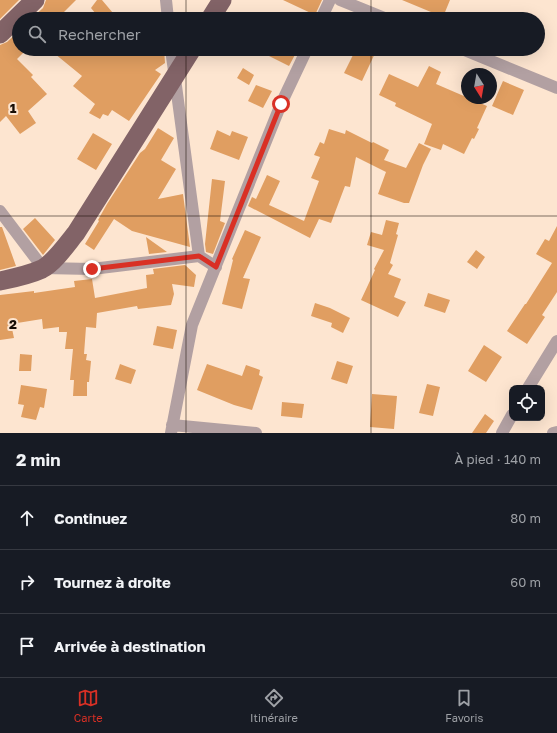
<!DOCTYPE html>
<html lang="fr">
<meta charset="utf-8">
<style>
body{margin:0;font-family:"Golos Text",sans-serif;background:#20242c;color:#f1f3f6}
.controls{position:absolute;right:12px;bottom:12px;display:grid;overflow:hidden;border-radius:8px;box-shadow:0 4px 16px #0002}
.controls button{width:36px;height:36px;display:grid;place-items:center;padding:0;border:0;border-bottom:1px solid #363941;background:#171b24;color:#f1f3f6;font:20px sans-serif}
.compass{position:absolute;left:461px;top:68px;width:36px;height:36px;border-radius:50%;background:#171b24;box-shadow:0 4px 16px #0002;rotate:169deg}
.stop{position:absolute;width:12px;height:12px;margin:-9px;border:3px solid #d93025;border-radius:50%;background:#fff}
.stop.end{background:#d93025;border-color:#fff;box-shadow:0 1px 4px #0008}
.list{margin:0;padding:0;list-style:none}
h2{display:flex;justify-content:space-between;align-items:center;height:52px;margin:0;padding:0 16px;font-size:17px}
h2 small{font-size:13px;font-weight:400;color:#9ea1a6}
.list li{display:grid;grid-template-columns:26px 1fr auto;gap:12px;align-items:center;box-sizing:border-box;height:64px;padding:0 16px;border-top:1px solid #363941}
.list b{display:block;font-size:15px;white-space:nowrap}
.list em{font-size:13px;font-style:normal;color:#9ea1a6}
.icon{flex:none;width:22px;height:22px;fill:none;stroke:currentColor;stroke-width:2;stroke-linecap:round;stroke-linejoin:round}
.map{position:relative;flex:none;width:557px;height:433px;overflow:hidden}
.search{position:absolute;background:#171b24;box-shadow:0 4px 16px #0002;left:12px;right:12px;top:12px;height:44px;display:flex;align-items:center;gap:10px;box-sizing:border-box;padding:0 14px;border-radius:22px;color:#9ea1a6;font-size:15px}
.sheet{height:244px;background:#171b24}
nav{display:flex;justify-content:space-around;align-items:center;box-sizing:border-box;height:56px;border-top:1px solid #363941;background:#171b24;font-size:11px;color:#9ea1a6}
nav a{display:grid;justify-items:center;gap:2px}
nav .on{color:#d93025}
.map>svg:first-child{display:block}
.building{fill:#e09e61}
.lines{fill:none;stroke-linecap:round;stroke-linejoin:round}
.street{stroke:#b2a0a2;stroke-width:12}
.primary{stroke:#826367;stroke-width:19}
.route{stroke:#d93025;stroke-width:5}
.grid{fill:none;stroke:#170d05;stroke-width:1;stroke-opacity:0.55}
.grid-label{font-size:13px;text-anchor:middle;font-weight:bold;fill:#170d05;stroke:#fde5d0;stroke-width:4;stroke-linejoin:round;paint-order:stroke}
</style>
<div class="map">
<svg width="557" height="433" viewBox="0 0 557 433">
<rect width="100%" height="100%" fill="#fde5d0"/>
<path class="building" d="M 0,0 L 19,0 L 0,19 Z
M 46,0 L 76,0 L 57,19 L 31,19 L 43,8 Z
M 97,0 L 102,0 L 118,19 L 100,19 L 91,8 Z
M 283,0 L 322,0 L 315,15 Z
M 402,0 L 450,0 L 443,17 Z
M 19,31 L 19,49 L 27,49 L 17,59 L 33,75 L 31,77 L 47,94 L 28,111 L 36,123 L 20,134 L 6,116 L 0,122 L 0,45 L 7,42 Z
M 49,49 L 164,49 L 165,63 L 155,70 L 161,74 L 129,121 L 112,110 L 108,116 L 103,114 L 100,119 L 89,113 L 95,104 L 73,86 L 82,76 Z
M 255,49 L 298,49 L 289,66 Z
M 356,49 L 377,49 L 362,81 L 344,73 Z
M 429,66 L 441,72 L 436,84 L 487,106 L 477,128 L 479,129 L 474,139 L 472,138 L 464,154 L 443,144 L 441,150 L 424,144 L 432,124 L 395,106 L 396,103 L 379,95 L 389,74 L 418,87 Z
M 243,68 L 254,75 L 249,85 L 237,78 Z
M 503,81 L 524,90 L 513,115 L 492,106 Z
M 256,85 L 272,91 L 263,108 L 248,101 Z
M 158,128 L 174,138 L 161,160 L 176,169 L 158,199 L 183,194 L 190,247 L 132,231 L 114,219 L 94,250 L 85,244 L 99,221 L 98,220 L 107,204 L 140,153 L 145,149 Z
M 329,129 L 345,134 L 346,130 L 372,143 L 373,142 L 389,150 L 384,160 L 406,168 L 419,143 L 431,149 L 423,165 L 409,203 L 404,203 L 378,194 L 386,172 L 356,157 L 350,187 L 345,186 L 331,223 L 319,219 L 310,238 L 248,206 L 252,197 L 256,199 L 267,175 L 280,181 L 269,205 L 304,221 L 319,181 L 311,178 L 320,157 L 314,155 L 320,142 L 324,144 Z
M 217,130 L 230,136 L 232,131 L 248,137 L 239,160 L 210,149 Z
M 93,133 L 112,144 L 96,170 L 77,159 Z
M 212,179 L 225,181 L 220,221 L 225,223 L 213,254 L 206,252 L 205,244 Z
M 35,218 L 55,240 L 43,255 L 23,229 Z
M 386,220 L 399,223 L 396,234 L 398,235 L 390,263 L 393,265 L 388,274 L 401,279 L 394,297 L 406,302 L 398,317 L 361,300 L 375,270 L 374,269 L 384,250 L 367,245 L 371,232 L 382,235 Z
M 557,226 L 557,292 L 542,315 L 545,317 L 527,344 L 507,331 L 525,304 L 526,304 L 552,263 L 536,254 L 545,239 L 549,241 Z
M 0,227 L 2,227 L 16,266 L 0,270 Z
M 245,230 L 261,237 L 243,278 L 250,279 L 242,309 L 222,304 L 233,260 L 232,259 Z
M 146,237 L 167,252 L 149,254 Z
M 476,250 L 485,257 L 477,269 L 467,262 Z
M 185,265 L 196,275 L 194,287 L 172,284 L 174,294 L 171,305 L 138,309 L 137,306 L 97,313 L 96,328 L 86,327 L 84,354 L 87,354 L 86,360 L 91,361 L 89,382 L 87,382 L 87,396 L 73,396 L 74,380 L 70,380 L 73,349 L 65,349 L 67,332 L 59,332 L 59,327 L 43,329 L 42,319 L 11,324 L 14,338 L 0,340 L 0,295 L 34,291 L 34,293 L 75,287 L 74,281 L 92,279 L 95,298 L 147,288 L 146,275 L 154,274 L 153,269 Z
M 428,293 L 450,300 L 445,313 L 424,306 Z
M 315,303 L 330,308 L 350,318 L 343,333 L 331,327 L 332,323 L 311,316 Z
M 157,326 L 177,330 L 173,349 L 153,345 Z
M 484,345 L 502,357 L 486,382 L 468,371 Z
M 20,354 L 32,355 L 31,371 L 19,371 Z
M 337,361 L 353,366 L 347,384 L 331,379 Z
M 120,364 L 136,370 L 131,384 L 115,379 Z
M 207,364 L 242,376 L 246,365 L 260,370 L 259,375 L 263,377 L 252,410 L 234,405 L 197,390 Z
M 427,384 L 440,387 L 433,416 L 419,413 Z
M 21,385 L 47,389 L 44,408 L 40,407 L 36,420 L 21,417 L 24,405 L 18,404 Z
M 372,394 L 397,396 L 394,429 L 370,427 Z
M 282,402 L 304,404 L 302,418 L 281,416 Z
M 485,414 L 494,421 L 486,433 L 472,433 Z"/>
<g class="lines">
<path class="street" d="M 166,0 L 168,19
M 340,0 L 387,19
M 321,19 L 330,0
M 171,49 L 199,256
M 462,49 L 557,88
M 0,211 L 43,268 L 92,269 L 199,256 L 216,267
M 528,388 L 557,341
M 172,425 L 256,433
M 171,433 L 192,325 L 281,104 L 307,49
M 502,433 L 512,415
M 553,433 L 557,432"/>
<path class="primary" d="M 210,19 L 222,0
M 0,34 L 35,0
M 0,281 C 14,278 29,275 42,269 C 55,262 67,244 76,233 L 192,49"/>
</g>
<g class="lines">
<path class="route" d="M 92,269 L 199,256 L 216,267 L 281,104"/>
</g>
<path class="grid" d="M 186,0 L 186,19M 371,0 L 371,19M 186,49 L 186,433M 371,49 L 371,433M 0,216 L 557,216"/>
<g class="grid-label">
<text x="13" y="113">1</text>
<text x="13" y="329">2</text>
</g>
</svg>
<div class="controls">
<button><svg class="icon" aria-label="locate" viewBox="0 0 24 24"><circle cx="12" cy="12" r="6"/><path d="M12 2v4M12 18v4M2 12h4M18 12h4"/></svg></button>
</div>
<svg class="compass" viewBox="-18 -18 36 36"><path d="M0-13l5 13h-10z" fill="#e53935"/><path d="M0 13l5-13h-10z" fill="#9ea1a6"/></svg>
<div class="stop" style="left:281px;top:104px"></div>
<div class="stop end" style="left:92px;top:269px"></div>
<div class="search"><svg class="icon" aria-label="search" viewBox="0 0 24 24"><circle cx="10" cy="10" r="6"/><path d="M15 15l6 6"/></svg>Rechercher</div>
</div>
<section class="sheet">
<h2>2 min<small>À pied · 140 m</small></h2>
<ul class="list">
<li><svg class="icon" aria-label="ahead" viewBox="0 0 24 24"><path d="M12 20V5M6 11l6-6 6 6"/></svg><div><b>Continuez</b></div><em>80 m</em></li>
<li><svg class="icon" aria-label="right" viewBox="0 0 24 24"><path d="M7 20v-9h11M14 6l5 5-5 5"/></svg><div><b>Tournez à droite</b></div><em>60 m</em></li>
<li><svg class="icon" aria-label="arrive" viewBox="0 0 24 24"><path d="M6 21V4h12l-3 4 3 4H6"/></svg><div><b>Arrivée à destination</b></div></li>
</ul>
</section>
<nav>
<a class="on"><svg class="icon" aria-label="map" viewBox="0 0 24 24"><path d="M3 6l6-2 6 2 6-2v14l-6 2-6-2-6 2zM9 4v14M15 6v14"/></svg>Carte</a>
<a><svg class="icon" aria-label="directions" viewBox="0 0 24 24"><path d="M12 3l9 9-9 9-9-9zM9 14v-3h6M13 9l2 2-2 2"/></svg>Itinéraire</a>
<a><svg class="icon" aria-label="saved" viewBox="0 0 24 24"><path d="M7 4h10v16l-5-4-5 4z"/></svg>Favoris</a>
</nav>
